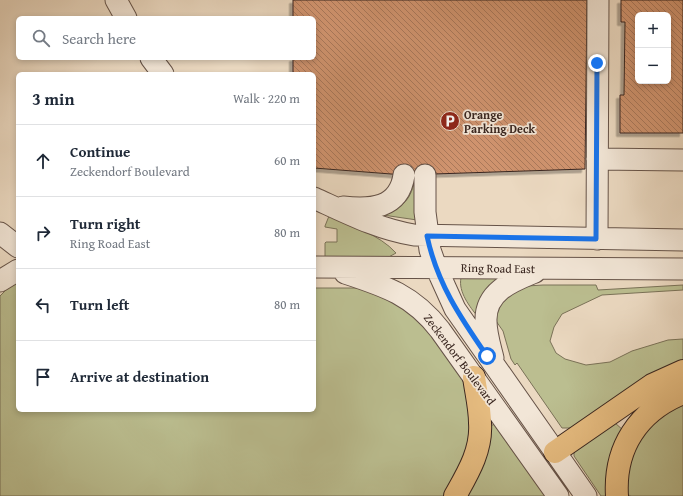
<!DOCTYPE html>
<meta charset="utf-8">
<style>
body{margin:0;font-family:"Gentium Book Plus",serif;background:#f6f6f7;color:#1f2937}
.controls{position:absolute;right:12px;top:12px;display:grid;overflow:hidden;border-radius:6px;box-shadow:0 2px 6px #0003}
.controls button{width:36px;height:36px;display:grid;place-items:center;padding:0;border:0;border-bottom:1px solid #e0e1e3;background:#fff;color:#1f2937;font:20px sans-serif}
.stop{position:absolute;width:12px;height:12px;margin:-9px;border:3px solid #1a73e8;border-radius:50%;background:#fff}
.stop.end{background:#1a73e8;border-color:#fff;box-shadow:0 1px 4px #0008}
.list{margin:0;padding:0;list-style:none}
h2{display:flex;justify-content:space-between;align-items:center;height:52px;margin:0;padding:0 16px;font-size:17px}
h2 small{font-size:13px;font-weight:400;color:#747a83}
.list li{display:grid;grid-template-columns:26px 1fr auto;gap:12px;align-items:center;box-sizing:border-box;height:72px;padding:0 16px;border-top:1px solid #e0e1e3}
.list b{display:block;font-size:15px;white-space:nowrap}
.list p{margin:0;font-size:13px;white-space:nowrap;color:#747a83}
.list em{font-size:13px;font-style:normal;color:#747a83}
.icon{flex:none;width:22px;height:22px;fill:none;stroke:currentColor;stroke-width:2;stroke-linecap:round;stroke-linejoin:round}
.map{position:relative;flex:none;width:683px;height:496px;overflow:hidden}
.search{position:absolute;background:#fff;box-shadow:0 2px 6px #0003;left:16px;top:16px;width:300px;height:44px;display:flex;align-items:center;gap:10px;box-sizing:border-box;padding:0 14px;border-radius:6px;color:#747a83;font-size:15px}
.panel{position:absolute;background:#fff;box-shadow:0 2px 6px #0003;left:16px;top:72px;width:300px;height:340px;border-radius:6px}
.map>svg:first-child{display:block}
.grass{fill:#bbbe90;stroke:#7a7258}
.building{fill:url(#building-back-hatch);stroke:#39261f;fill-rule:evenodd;filter:url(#shadow)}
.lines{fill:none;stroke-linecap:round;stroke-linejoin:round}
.minor-casing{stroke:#665348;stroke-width:23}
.highway-casing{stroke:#39261f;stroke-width:24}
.minor{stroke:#f2e6d7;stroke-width:21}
.highway{stroke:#e6bc80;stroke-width:22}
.route{stroke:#1a73e8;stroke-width:5}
.labels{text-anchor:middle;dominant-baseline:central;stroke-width:3.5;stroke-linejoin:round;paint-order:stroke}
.poi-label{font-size:12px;font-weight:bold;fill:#39261f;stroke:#f2e6d7;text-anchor:start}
.street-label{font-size:12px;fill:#39261f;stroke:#f2e6d7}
</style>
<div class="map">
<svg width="683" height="496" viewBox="0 0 683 496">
<defs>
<pattern id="building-back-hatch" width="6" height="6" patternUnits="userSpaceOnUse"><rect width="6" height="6" fill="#cf936e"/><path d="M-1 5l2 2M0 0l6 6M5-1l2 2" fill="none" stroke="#a9785a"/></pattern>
<filter id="shadow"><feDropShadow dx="-3.5" dy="3.5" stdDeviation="0" flood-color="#0004"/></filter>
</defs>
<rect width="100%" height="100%" fill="#ebd9c1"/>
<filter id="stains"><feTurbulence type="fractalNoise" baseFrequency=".005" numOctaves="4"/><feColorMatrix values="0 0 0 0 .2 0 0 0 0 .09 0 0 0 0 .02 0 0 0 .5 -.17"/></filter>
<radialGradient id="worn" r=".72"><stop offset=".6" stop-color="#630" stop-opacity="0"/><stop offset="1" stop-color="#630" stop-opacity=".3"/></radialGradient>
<path class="grass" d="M 416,172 L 417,220 L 383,215 C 407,205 412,198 416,172 Z
M 329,216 C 351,226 379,234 396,253 L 385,259 L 325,258 L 325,243 L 326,242 L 337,242 L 337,229 L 325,227 L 325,226 Z
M 504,276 L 478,317 C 470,307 458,292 461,278 Z
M 18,283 L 18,410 L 314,410 L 314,288 L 356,288 L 373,290 L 389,295 L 427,325 L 464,378 L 476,427 L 451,496 L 0,496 L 0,296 L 10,286 Z
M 543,285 L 596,285 L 598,290 L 683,285 L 683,290 L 602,295 L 562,314 L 554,327 L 550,341 L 556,353 L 565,359 L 586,365 L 610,362 L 632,351 L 668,340 L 683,339 L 683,362 L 574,428 L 562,428 L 517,363 L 515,365 L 511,359 L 503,331 L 496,321 L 496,309 L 502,297 L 527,286 Z
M 683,402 L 683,496 L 631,496 L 626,494 L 630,458 L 639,439 L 657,419 Z
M 614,422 L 624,431 L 612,448 L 616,453 L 612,496 L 601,496 L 574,456 L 574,452 Z
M 495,424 L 548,496 L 465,496 L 490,426 Z"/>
<path class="building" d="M 293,0 L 587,0 L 585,169 L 404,175 L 314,168 L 314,74 L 293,74 L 293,58 L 314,58 L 314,18 L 293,18 Z
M 621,0 L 683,0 L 683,133 L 620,133 L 620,95 L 624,95 L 625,22 L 621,22 ZM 638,15 L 668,15 L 668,81 L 638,81 Z"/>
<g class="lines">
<g class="minor-casing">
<path id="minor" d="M 116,0 L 126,18
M 151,58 L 163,74
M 597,159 L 683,160
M 425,175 L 425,212 L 430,250 L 436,267 L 455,309 L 586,496
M 314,198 C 347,213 378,229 414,235 L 683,240
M 343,207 C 370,210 399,209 404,175
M 0,233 L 18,247
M 597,239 L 598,0
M 314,267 L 683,269
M 345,273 C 385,286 413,295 440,330 L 558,496
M 0,281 L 18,270
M 493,358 C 490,346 486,333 486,321 C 485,291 513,281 535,272"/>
</g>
<g class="highway-casing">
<path id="highway" d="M 555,452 L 652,385 L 683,371
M 455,496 C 468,473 482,450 480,423 C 480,408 476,392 474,377
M 617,496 C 614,448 638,411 683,393"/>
</g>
<use href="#minor" class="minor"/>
<use href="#highway" class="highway"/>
</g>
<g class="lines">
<path class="route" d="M 487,356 C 460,317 437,283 427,236 L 596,239 L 597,63"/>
</g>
<defs>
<g id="parking-disc" transform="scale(1)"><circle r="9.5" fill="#8f2418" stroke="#f2e6d7"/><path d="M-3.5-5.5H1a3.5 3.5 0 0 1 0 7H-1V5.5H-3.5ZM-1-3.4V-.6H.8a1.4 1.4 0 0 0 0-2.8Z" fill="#fff"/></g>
</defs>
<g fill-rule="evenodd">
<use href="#parking-disc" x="450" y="121"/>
</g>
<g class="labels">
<g class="poi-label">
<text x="464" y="114">Orange<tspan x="464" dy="14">Parking Deck</tspan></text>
</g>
<g class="street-label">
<text transform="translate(498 268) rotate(1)">Ring Road East</text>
<text transform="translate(460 359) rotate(53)">Zeckendorf Boulevard</text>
</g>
</g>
<rect width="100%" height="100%" filter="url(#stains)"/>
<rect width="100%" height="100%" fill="url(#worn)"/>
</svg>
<div class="controls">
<button>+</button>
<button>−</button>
</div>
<div class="stop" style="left:487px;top:356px"></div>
<div class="stop end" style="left:597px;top:63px"></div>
<div class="search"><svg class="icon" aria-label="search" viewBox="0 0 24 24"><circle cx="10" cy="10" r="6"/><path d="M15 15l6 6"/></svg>Search here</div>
<section class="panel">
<h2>3 min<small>Walk · 220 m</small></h2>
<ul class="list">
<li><svg class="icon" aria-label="ahead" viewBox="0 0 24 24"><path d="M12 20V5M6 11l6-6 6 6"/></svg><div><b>Continue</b><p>Zeckendorf Boulevard</p></div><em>60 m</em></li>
<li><svg class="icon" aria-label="right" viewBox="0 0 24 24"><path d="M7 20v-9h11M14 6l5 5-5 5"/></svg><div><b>Turn right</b><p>Ring Road East</p></div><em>80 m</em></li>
<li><svg class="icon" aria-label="left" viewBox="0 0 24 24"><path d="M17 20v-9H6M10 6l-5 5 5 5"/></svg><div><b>Turn left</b></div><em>80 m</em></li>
<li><svg class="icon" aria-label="arrive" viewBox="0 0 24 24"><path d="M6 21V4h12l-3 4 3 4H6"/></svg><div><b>Arrive at destination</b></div></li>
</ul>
</section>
</div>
